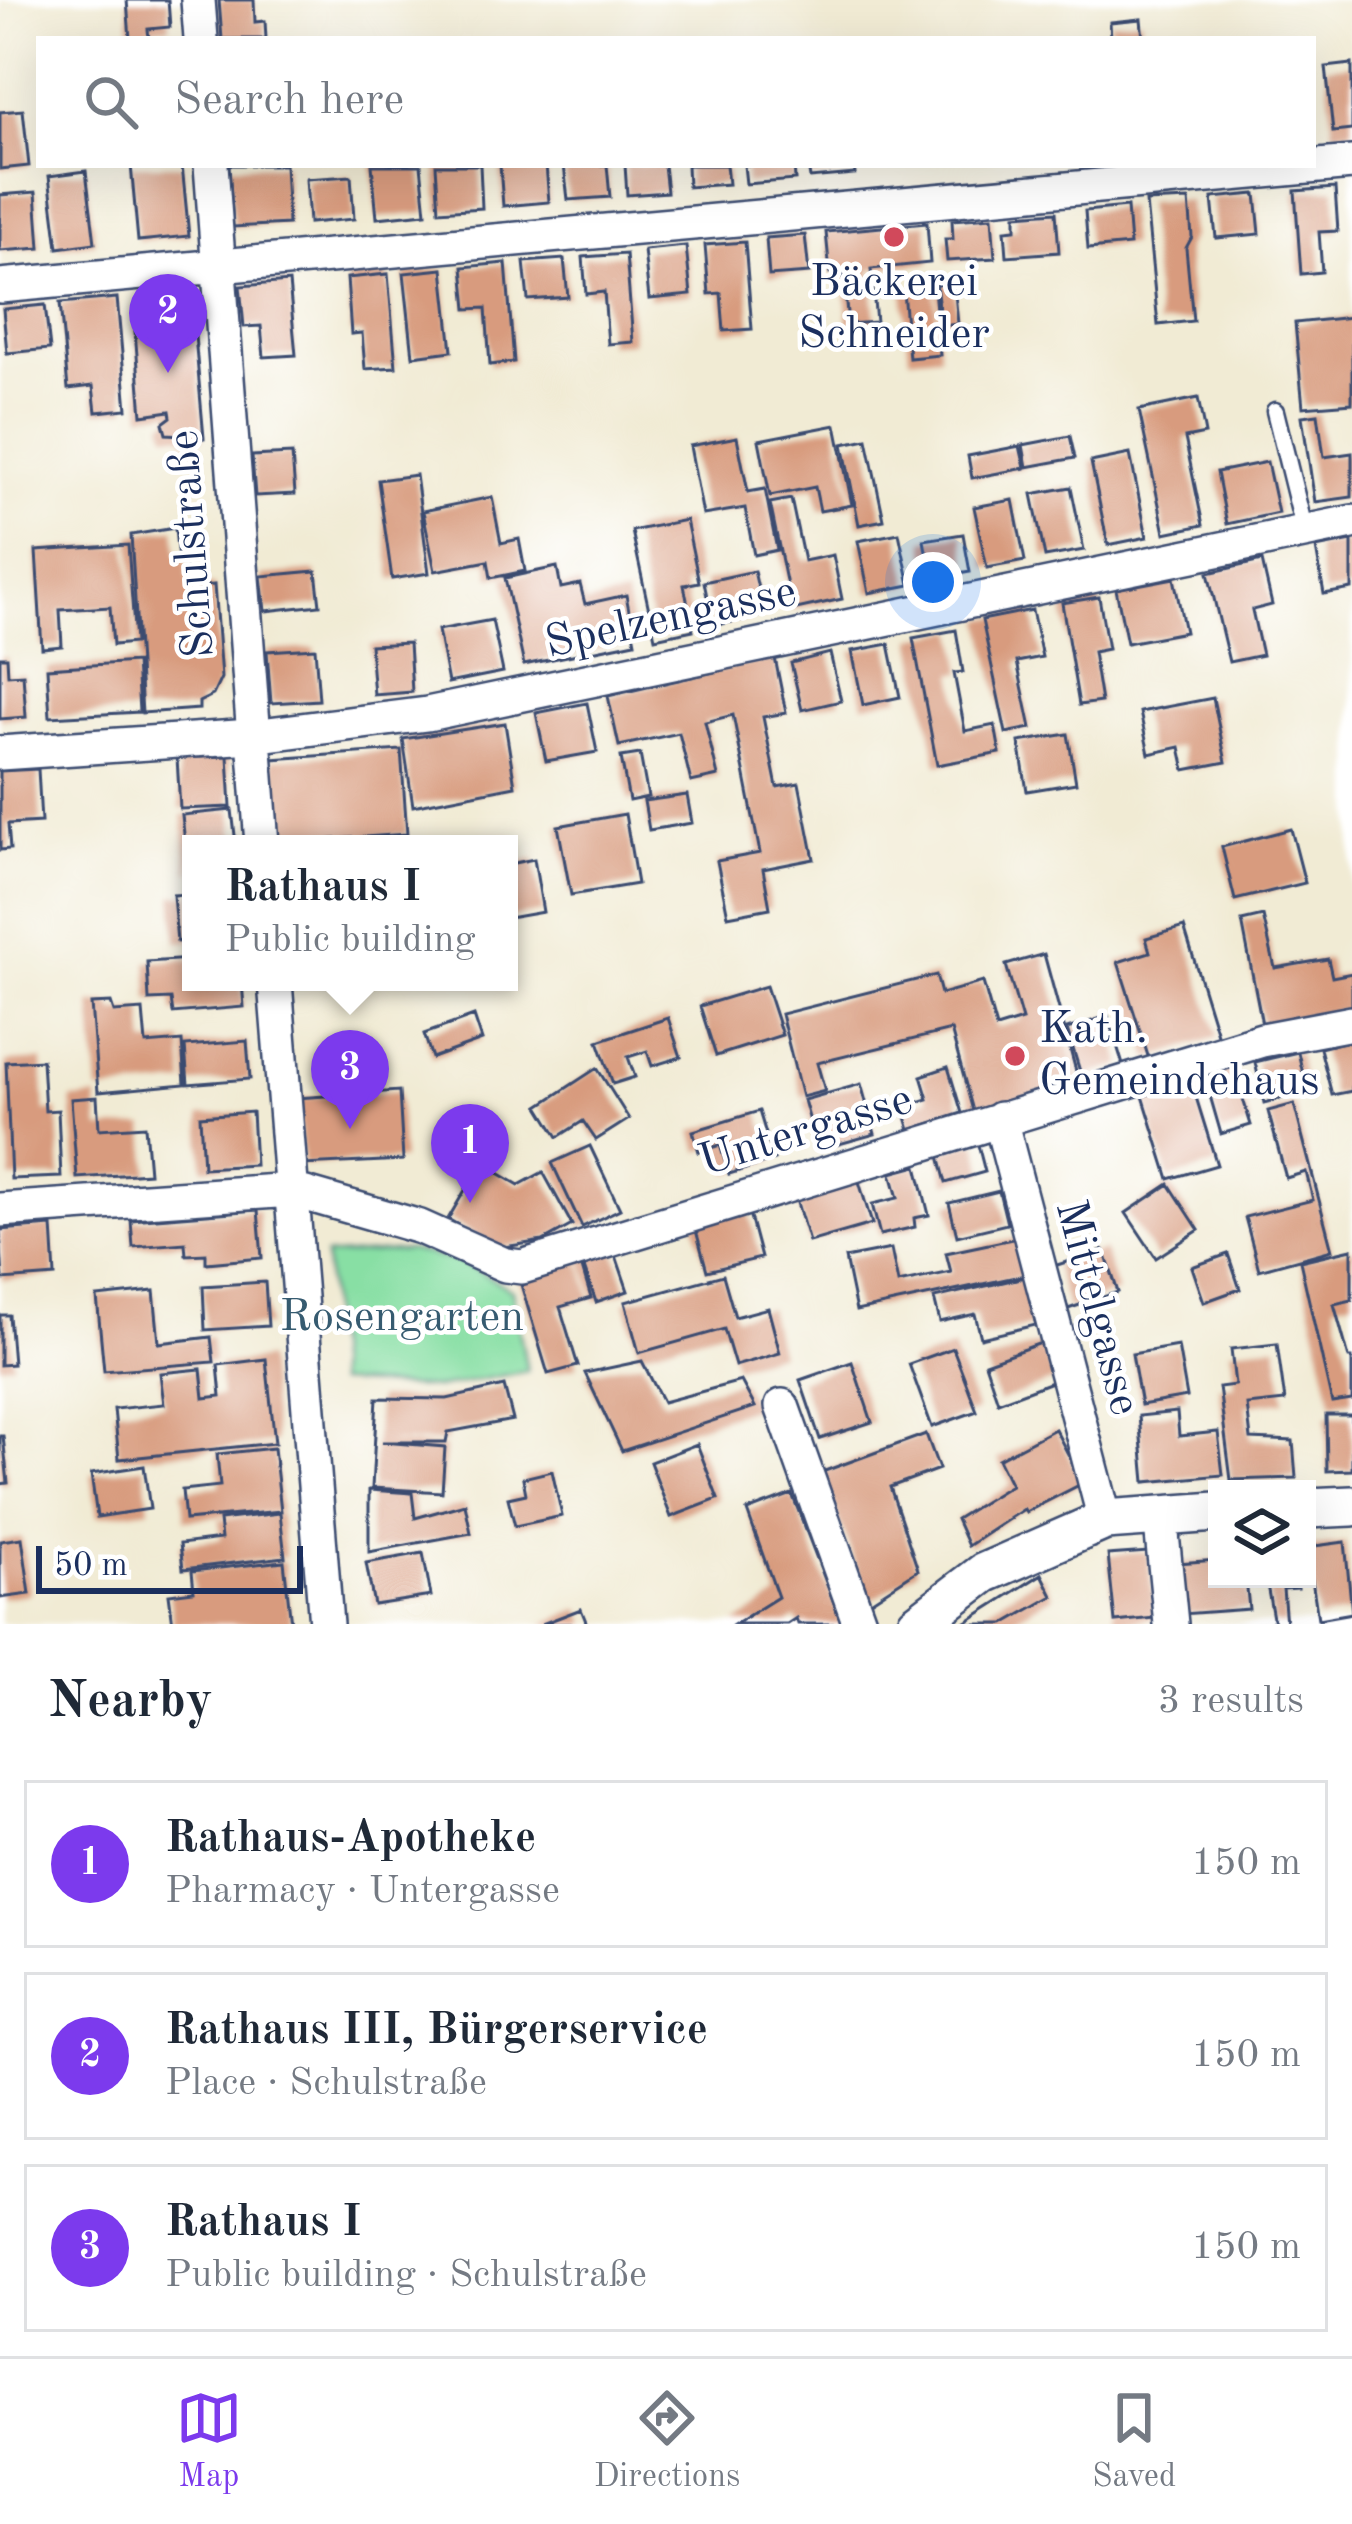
<!DOCTYPE html>
<meta charset="utf-8">
<style>
body{margin:0;font-family:"Old Standard TT",serif;background:#f6f6f7;color:#1f2937}
.controls{position:absolute;right:36px;bottom:36px;display:grid;overflow:hidden;border-radius:0px;box-shadow:0 12px 48px #0002}
.controls button{width:108px;height:108px;display:grid;place-items:center;padding:0;border:0;border-bottom:3px solid #e0e1e3;background:#fff;color:#1f2937;font:60px sans-serif}
.scale{position:absolute;left:36px;bottom:30px;width:267px;box-sizing:border-box;padding-left:12px;border:6px solid #1b2f5e;border-top:0;font-size:33px;line-height:42px;white-space:nowrap;color:#1b2f5e;-webkit-text-stroke:9px #fff;paint-order:stroke}
.you{position:absolute;left:933px;top:582px;width:42px;height:42px;margin:-30px;border:9px solid #fff;border-radius:50%;background:#1a73e8;box-shadow:0 0 0 18px #1a73e833}
.badge{display:grid;place-items:center;width:78px;height:78px;border-radius:50%;background:#7c3aed;color:#fff;font-size:39px;font-weight:700}
.pin{position:absolute;translate:-50% -99px;filter:drop-shadow(0 3px 6px #0008)}
.pin::after{content:'';position:absolute;top:63px;width:42px;height:36px;background:inherit;clip-path:polygon(0 0,100% 0,50% 100%)}
.popup{position:absolute;left:182px;top:835px;width:336px;height:156px;box-sizing:border-box;display:grid;place-content:center;border-radius:0px;background:#fff;filter:drop-shadow(0 3px 9px #0005);font-size:39px;white-space:nowrap;color:#747a83}
.popup b{font-size:45px;color:#1f2937}
.popup::after{content:'';position:absolute;left:50%;top:100%;margin-left:-24px;border:24px solid transparent;border-top-color:#fff}
.list{margin:0;padding:0;list-style:none}
h2{display:flex;justify-content:space-between;align-items:center;height:156px;margin:0;padding:0 48px;font-size:51px}
h2 small{font-size:39px;font-weight:400;color:#747a83}
.list li{display:grid;grid-template-columns:78px 1fr auto;gap:36px;align-items:center;box-sizing:border-box;height:168px;margin:0 24px 24px;padding:0 24px;border:3px solid #e0e1e3;border-radius:0px}
.list b{display:block;font-size:45px;white-space:nowrap}
.list p{margin:0;font-size:39px;white-space:nowrap;color:#747a83}
.list em{font-size:39px;font-style:normal;color:#747a83}
.icon{flex:none;width:66px;height:66px;fill:none;stroke:currentColor;stroke-width:2;stroke-linecap:round;stroke-linejoin:round}
.map{position:relative;flex:none;width:1352px;height:1624px;overflow:hidden}
.search{position:absolute;background:#fff;box-shadow:0 12px 48px #0002;left:36px;right:36px;top:36px;height:132px;display:flex;align-items:center;gap:30px;box-sizing:border-box;padding:0 42px;border-radius:0px;color:#747a83;font-size:45px}
.sheet{height:732px;background:#fff}
nav{display:flex;justify-content:space-around;align-items:center;box-sizing:border-box;height:168px;border-top:3px solid #e0e1e3;background:#fff;font-size:33px;color:#747a83}
nav a{display:grid;justify-items:center;gap:6px}
nav .on{color:#7c3aed}
.map>svg:first-child{display:block}
.green{fill:#88dfa4;stroke:#528781;stroke-width:3}
.building{fill:#d89b7e}
.lines{fill:none;stroke-linecap:round;stroke-linejoin:round}
.service-casing{stroke:#3b4b70;stroke-width:21}
.minor-casing{stroke:#3b4b70;stroke-width:38}
.tertiary-casing{stroke:#3b4b70;stroke-width:44}
.service{stroke:#fff;stroke-width:16}
.minor{stroke:#fff;stroke-width:33}
.tertiary{stroke:#fff;stroke-width:39}
.poi-dot{fill:#d1495b;stroke:#fff;stroke-width:4.5}
.labels{text-anchor:middle;dominant-baseline:central;stroke-width:9;stroke-linejoin:round;paint-order:stroke}
.poi-label{font-size:45px;fill:#1b2f5e;stroke:#fff}
.street-label{font-size:45px;fill:#1b2f5e;stroke:#fff}
.park-label{font-size:45px;fill:#365b70;stroke:#fff}
</style>
<div class="map">
<svg width="1352" height="1624" viewBox="0 0 1352 1624">
<rect width="100%" height="100%" fill="#fff"/>
<filter id="ink" filterUnits="userSpaceOnUse"><feTurbulence type="fractalNoise" baseFrequency=".00833" numOctaves="2"/><feDisplacementMap in="SourceGraphic" scale="24" xChannelSelector="R" yChannelSelector="G"/><feConvolveMatrix kernelMatrix="1 2 1 2 8 2 1 2 1" color-interpolation-filters="sRGB"/></filter>
<filter id="wash" filterUnits="userSpaceOnUse"><feTurbulence type="fractalNoise" baseFrequency=".004" numOctaves="4" result="noise"/><feDisplacementMap in="SourceGraphic" scale="48" xChannelSelector="R" yChannelSelector="G"/><feGaussianBlur stdDeviation="2.7" result="paint"/><feColorMatrix in="noise" values="0 0 0 0 0 0 0 0 0 0 0 0 0 0 0 0 0 1.4 0 .05"/><feComposite in="paint" operator="in"/></filter>
<g filter="url(#wash)">
<rect width="100%" height="100%" fill="#f1ebd4"/>
<path class="green" d="M 409,1250 L 462,1262 L 512,1290 L 527,1371 L 436,1388 L 336,1383 L 325,1256 Z"/>
<g id="blocks">
<path class="building" d="M 127,0 L 168,0 L 170,27 L 148,29 L 149,39 L 130,39 Z
M 219,0 L 254,0 L 255,22 L 265,21 L 266,39 L 222,39 Z
M 1141,19 L 1143,39 L 1111,39 L 1110,22 Z
M 1352,64 L 1352,130 L 1333,132 L 1326,67 Z
M 23,110 L 29,166 L 0,169 L 0,112 Z
M 131,165 L 182,165 L 189,236 L 138,241 Z
M 229,165 L 285,165 L 288,224 L 233,227 Z
M 372,165 L 421,165 L 426,213 L 377,218 Z
M 436,165 L 480,165 L 482,208 L 439,211 Z
M 500,165 L 546,165 L 549,202 L 503,206 Z
M 564,165 L 607,165 L 610,197 L 568,200 Z
M 625,165 L 664,165 L 667,192 L 627,195 Z
M 687,165 L 726,165 L 728,184 L 688,187 Z
M 744,165 L 794,165 L 795,180 L 746,184 Z
M 808,165 L 854,165 L 855,174 L 810,178 Z
M 86,171 L 95,243 L 58,248 L 49,176 Z
M 351,176 L 354,219 L 309,223 L 306,179 Z
M 1335,188 L 1338,231 L 1319,232 L 1322,272 L 1301,274 L 1295,191 Z
M 36,192 L 40,248 L 0,251 L 0,195 Z
M 1256,194 L 1260,234 L 1216,238 L 1212,198 Z
M 1189,200 L 1192,237 L 1186,248 L 1193,321 L 1158,325 L 1146,202 Z
M 1127,207 L 1130,245 L 1088,249 L 1085,211 Z
M 1056,212 L 1059,252 L 1007,256 L 1005,230 L 1016,229 L 1016,215 Z
M 992,217 L 995,258 L 947,261 L 945,239 L 953,239 L 952,220 Z
M 927,223 L 930,263 L 871,269 L 876,322 L 848,324 L 843,272 L 830,273 L 826,232 Z
M 805,235 L 809,273 L 769,276 L 766,238 Z
M 745,242 L 752,329 L 724,331 L 721,293 L 709,294 L 705,245 Z
M 686,246 L 691,295 L 649,299 L 644,250 Z
M 626,254 L 633,342 L 608,344 L 604,292 L 586,294 L 583,257 Z
M 564,259 L 568,297 L 528,300 L 524,262 Z
M 506,263 L 514,362 L 490,365 L 486,308 L 467,309 L 463,267 Z
M 443,269 L 452,351 L 413,356 L 404,273 Z
M 388,274 L 396,367 L 365,369 L 362,333 L 351,334 L 347,278 Z
M 289,282 L 296,355 L 264,357 L 261,326 L 244,327 L 240,286 Z
M 954,283 L 958,324 L 941,326 L 936,285 Z
M 934,288 L 940,355 L 909,358 L 903,291 Z
M 176,290 L 192,301 L 200,318 L 195,336 L 204,438 L 186,441 L 182,435 L 166,434 L 163,423 L 171,417 L 170,411 L 142,415 L 135,331 L 142,302 L 156,291 Z
M 117,298 L 127,409 L 96,412 L 93,386 L 68,389 L 60,303 Z
M 45,305 L 50,349 L 7,353 L 3,309 Z
M 1352,317 L 1352,403 L 1303,407 L 1295,323 Z
M 1198,398 L 1205,434 L 1185,438 L 1203,525 L 1165,533 L 1139,410 Z
M 1318,414 L 1324,457 L 1352,453 L 1352,497 L 1315,502 L 1302,416 Z
M 836,425 L 852,505 L 820,511 L 815,487 L 770,496 L 759,440 Z
M 1070,436 L 1075,458 L 1027,467 L 1023,445 Z
M 737,437 L 748,492 L 765,489 L 777,550 L 754,555 L 745,508 L 703,515 L 690,446 Z
M 867,439 L 884,520 L 859,525 L 843,444 Z
M 1020,446 L 1025,468 L 972,478 L 968,456 Z
M 292,454 L 295,494 L 255,496 L 252,456 Z
M 1130,454 L 1147,537 L 1108,545 L 1091,462 Z
M 1267,462 L 1278,513 L 1227,524 L 1217,472 Z
M 416,475 L 429,573 L 392,579 L 378,480 Z
M 1071,487 L 1084,550 L 1045,557 L 1032,494 Z
M 492,497 L 501,543 L 519,539 L 525,571 L 491,578 L 488,561 L 435,571 L 423,511 Z
M 791,499 L 804,561 L 833,555 L 842,599 L 792,610 L 770,503 Z
M 1013,500 L 1025,561 L 987,568 L 974,507 Z
M 686,520 L 699,582 L 684,585 L 693,630 L 655,638 L 632,531 Z
M 175,528 L 178,561 L 186,560 L 189,588 L 214,585 L 221,678 L 213,695 L 199,702 L 199,709 L 142,713 L 131,535 Z
M 899,533 L 910,585 L 869,593 L 858,541 Z
M 963,534 L 970,572 L 931,579 L 924,540 Z
M 1352,541 L 1352,589 L 1324,594 L 1316,548 Z
M 128,545 L 135,643 L 113,645 L 110,607 L 60,610 L 62,646 L 42,648 L 36,551 Z
M 1262,561 L 1272,605 L 1252,610 L 1262,655 L 1229,662 L 1208,573 Z
M 557,567 L 561,588 L 580,584 L 585,604 L 626,595 L 635,642 L 524,665 L 505,578 Z
M 316,571 L 320,605 L 265,611 L 261,576 Z
M 754,571 L 764,615 L 713,626 L 704,582 Z
M 1174,578 L 1185,632 L 1127,643 L 1116,589 Z
M 1099,597 L 1108,649 L 1093,652 L 1101,702 L 1079,705 L 1062,603 Z
M 1032,610 L 1042,657 L 1017,662 L 1031,728 L 1006,733 L 982,620 Z
M 492,620 L 503,672 L 448,683 L 438,630 Z
M 956,630 L 963,672 L 954,673 L 965,731 L 995,725 L 1000,753 L 937,765 L 913,638 Z
M 409,643 L 412,692 L 374,695 L 370,645 Z
M 889,644 L 900,697 L 863,705 L 852,651 Z
M 315,648 L 319,700 L 271,703 L 267,651 Z
M 830,653 L 841,701 L 802,710 L 791,663 Z
M 0,657 L 7,657 L 8,675 L 23,674 L 26,717 L 0,719 Z
M 775,658 L 786,713 L 763,717 L 777,787 L 799,783 L 814,859 L 763,869 L 770,908 L 728,916 L 717,861 L 760,853 L 733,715 L 705,722 L 718,776 L 691,782 L 679,733 L 619,746 L 608,696 Z
M 136,662 L 139,712 L 50,717 L 47,668 Z
M 1213,698 L 1226,762 L 1185,770 L 1180,747 L 1149,754 L 1140,712 Z
M 587,703 L 597,752 L 546,761 L 536,713 Z
M 505,723 L 515,786 L 413,806 L 403,739 Z
M 1068,734 L 1076,783 L 1027,791 L 1019,742 Z
M 401,750 L 407,834 L 278,843 L 272,759 Z
M 640,754 L 648,797 L 629,801 L 621,757 Z
M 228,756 L 231,807 L 180,809 L 177,758 Z
M 38,769 L 41,822 L 8,824 L 10,849 L 0,850 L 0,771 Z
M 687,795 L 692,823 L 649,830 L 644,801 Z
M 232,810 L 236,844 L 191,844 L 191,872 L 188,872 L 182,815 Z
M 625,814 L 637,884 L 571,895 L 558,826 Z
M 1291,829 L 1305,883 L 1235,900 L 1222,847 Z
M 534,859 L 543,912 L 509,918 L 509,864 Z
M 191,894 L 191,941 L 177,942 L 173,895 Z
M 1263,916 L 1275,968 L 1328,959 L 1332,977 L 1352,973 L 1352,1009 L 1262,1024 L 1242,921 Z
M 1184,927 L 1218,1037 L 1149,1059 L 1118,962 L 1150,952 L 1146,938 Z
M 1044,954 L 1079,1082 L 973,1111 L 951,1030 L 817,1063 L 825,1091 L 802,1097 L 781,1014 L 936,975 L 941,994 L 983,982 L 996,1028 L 1022,1020 L 1006,965 Z
M 191,959 L 191,982 L 242,982 L 244,1007 L 173,1013 L 171,999 L 149,1000 L 147,962 Z
M 766,986 L 782,1035 L 716,1056 L 700,1006 Z
M 111,1003 L 114,1012 L 143,1010 L 146,1044 L 182,1041 L 185,1084 L 98,1092 L 91,1004 Z
M 474,1016 L 482,1040 L 432,1058 L 424,1034 Z
M 1108,1016 L 1123,1065 L 1082,1078 L 1067,1029 Z
M 668,1018 L 681,1057 L 652,1066 L 647,1051 L 628,1057 L 635,1077 L 613,1084 L 598,1041 Z
M 1352,1040 L 1352,1091 L 1332,1095 L 1320,1048 Z
M 247,1041 L 250,1079 L 188,1084 L 185,1046 Z
M 1298,1052 L 1307,1092 L 1264,1103 L 1255,1062 Z
M 42,1060 L 45,1111 L 58,1110 L 61,1177 L 11,1179 L 6,1062 Z
M 1233,1066 L 1251,1125 L 1221,1134 L 1204,1075 Z
M 948,1067 L 962,1113 L 910,1130 L 903,1107 L 928,1099 L 921,1076 Z
M 597,1068 L 629,1119 L 596,1140 L 583,1121 L 558,1137 L 539,1106 Z
M 1191,1081 L 1217,1165 L 1169,1179 L 1143,1096 Z
M 861,1084 L 875,1134 L 818,1150 L 804,1100 Z
M 399,1091 L 403,1160 L 303,1165 L 297,1098 Z
M 97,1097 L 99,1129 L 145,1126 L 149,1173 L 77,1178 L 71,1099 Z
M 1294,1104 L 1332,1250 L 1259,1270 L 1245,1217 L 1313,1200 L 1306,1172 L 1286,1178 L 1268,1111 Z
M 759,1111 L 774,1160 L 729,1174 L 720,1145 L 699,1152 L 693,1131 Z
M 252,1112 L 255,1165 L 203,1168 L 200,1116 Z
M 977,1141 L 985,1172 L 946,1183 L 938,1152 Z
M 590,1146 L 620,1209 L 582,1227 L 552,1163 Z
M 481,1163 L 519,1185 L 543,1172 L 572,1225 L 543,1241 L 497,1248 L 448,1219 Z
M 917,1166 L 929,1215 L 914,1218 L 915,1227 L 880,1235 L 872,1204 L 898,1198 L 891,1173 Z
M 857,1175 L 872,1224 L 809,1242 L 794,1193 Z
M 1169,1184 L 1199,1230 L 1156,1258 L 1126,1213 Z
M 999,1191 L 1007,1224 L 957,1236 L 949,1203 Z
M 748,1209 L 761,1258 L 707,1271 L 694,1223 Z
M 258,1210 L 262,1258 L 206,1263 L 206,1254 L 186,1255 L 185,1243 L 133,1247 L 131,1220 Z
M 52,1226 L 55,1276 L 3,1280 L 0,1230 Z
M 1017,1238 L 1025,1275 L 856,1311 L 845,1258 L 891,1249 L 898,1283 L 951,1272 L 946,1253 Z
M 613,1247 L 628,1291 L 596,1302 L 581,1258 Z
M 1352,1249 L 1352,1300 L 1334,1304 L 1349,1358 L 1352,1358 L 1352,1400 L 1332,1403 L 1300,1261 Z
M 1104,1250 L 1118,1292 L 1068,1309 L 1054,1266 Z
M 1228,1254 L 1240,1289 L 1204,1302 L 1192,1267 Z
M 580,1261 L 591,1298 L 560,1307 L 578,1366 L 548,1374 L 519,1278 Z
M 723,1275 L 735,1317 L 768,1308 L 780,1353 L 735,1366 L 724,1329 L 639,1353 L 625,1302 Z
M 1025,1277 L 1036,1325 L 981,1338 L 975,1314 L 940,1322 L 934,1298 Z
M 265,1282 L 268,1326 L 205,1330 L 203,1286 Z
M 154,1291 L 159,1343 L 211,1337 L 214,1362 L 104,1371 L 97,1297 Z
M 0,1315 L 9,1315 L 13,1364 L 0,1365 Z
M 1041,1343 L 1054,1381 L 998,1402 L 985,1363 Z
M 1277,1344 L 1285,1401 L 1247,1405 L 1251,1439 L 1293,1441 L 1296,1478 L 1231,1480 L 1219,1387 L 1235,1385 L 1231,1349 Z
M 1178,1346 L 1187,1397 L 1141,1405 L 1132,1354 Z
M 953,1348 L 977,1411 L 932,1427 L 909,1364 Z
M 266,1359 L 275,1443 L 119,1459 L 114,1409 L 164,1404 L 160,1373 L 201,1369 L 204,1398 L 221,1396 L 218,1365 Z
M 642,1361 L 663,1402 L 741,1381 L 755,1407 L 622,1451 L 585,1373 Z
M 852,1362 L 872,1422 L 820,1439 L 800,1380 Z
M 504,1386 L 513,1420 L 448,1432 L 446,1442 L 382,1442 L 445,1447 L 442,1492 L 372,1488 L 377,1398 L 447,1399 Z
M 1177,1412 L 1179,1436 L 1218,1432 L 1223,1475 L 1145,1482 L 1139,1416 Z
M 1326,1415 L 1352,1415 L 1352,1470 L 1327,1471 Z
M 1055,1429 L 1083,1483 L 1026,1512 L 1024,1509 L 968,1546 L 956,1519 L 1011,1485 L 998,1459 Z
M 926,1434 L 939,1469 L 890,1487 L 918,1570 L 869,1602 L 822,1472 Z
M 0,1436 L 3,1436 L 8,1483 L 0,1484 Z
M 697,1444 L 718,1499 L 671,1517 L 650,1462 Z
M 274,1448 L 281,1511 L 185,1520 L 182,1490 L 220,1486 L 217,1454 Z
M 144,1466 L 150,1509 L 97,1517 L 91,1474 Z
M 552,1471 L 562,1516 L 515,1526 L 508,1498 L 526,1494 L 523,1478 Z
M 369,1490 L 412,1493 L 415,1518 L 465,1504 L 471,1533 L 369,1552 Z
M 792,1494 L 842,1624 L 798,1624 L 796,1618 L 787,1624 L 735,1624 L 778,1597 L 747,1511 Z
M 280,1513 L 285,1557 L 183,1569 L 180,1544 L 221,1539 L 219,1520 Z
M 22,1538 L 30,1594 L 0,1598 L 0,1541 Z
M 1345,1542 L 1352,1613 L 1318,1619 L 1307,1547 Z
M 1148,1552 L 1155,1618 L 1115,1622 L 1108,1555 Z
M 423,1553 L 431,1596 L 374,1605 L 366,1563 Z
M 1217,1560 L 1217,1579 L 1246,1579 L 1249,1609 L 1182,1614 L 1178,1563 Z
M 284,1561 L 291,1624 L 173,1624 L 169,1594 L 194,1591 L 192,1571 Z
M 1042,1574 L 1053,1596 L 1004,1624 L 963,1624 Z
M 1266,1579 L 1297,1579 L 1298,1588 L 1283,1589 L 1286,1624 L 1274,1624 Z
M 581,1609 L 587,1624 L 542,1624 Z"/>
</g>
</g>
<g filter="url(#ink)">
<use href="#blocks" fill-opacity="0" stroke="#3b4b70" stroke-width="3"/>
<g class="lines">
<g class="service-casing">
<path id="service" d="M 1275,411 L 1305,532"/>
</g>
<g class="minor-casing">
<path id="minor" d="M 198,0 L 201,39
M 211,165 L 262,844
M 0,286 L 1352,163
M 0,753 L 252,736 L 427,714 L 1352,522
M 275,982 L 326,1624
M 1000,1119 L 1105,1520
M 0,1210 L 292,1190 L 420,1227 L 505,1265 L 522,1267 L 1262,1040 L 1352,1023
M 782,1406 L 860,1624
M 1160,1514 L 1171,1624"/>
</g>
<g class="tertiary-casing">
<path id="tertiary" d="M 1307,1508 L 1352,1506
M 917,1624 L 984,1573 L 1105,1520 L 1217,1512"/>
</g>
<use href="#service" class="service"/>
<use href="#minor" class="minor"/>
<use href="#tertiary" class="tertiary"/>
</g>
</g>
<g class="poi-dot">
<circle cx="894" cy="237" r="12"/>
<circle cx="1015" cy="1056" r="12"/>
</g>
<g class="labels">
<g class="poi-label">
<text x="894" y="283">Bäckerei<tspan x="894" dy="52">Schneider</tspan></text>
<text x="1039" y="1030" text-anchor="start">Kath.<tspan x="1039" dy="52">Gemeindehaus</tspan></text>
</g>
<g class="street-label">
<text transform="translate(193 544) rotate(-94)">Schulstraße</text>
<text transform="translate(671 619) rotate(-12)">Spelzengasse</text>
<text transform="translate(806 1132) rotate(-17)">Untergasse</text>
<text transform="translate(1096 1308) rotate(75)">Mittelgasse</text>
</g>
<g class="park-label">
<text x="402" y="1318">Rosengarten</text>
</g>
</g>
</svg>
<div class="controls">
<button><svg class="icon" aria-label="layers" viewBox="0 0 24 24"><path d="M12 4l9 5-9 5-9-5zM3 14l9 5 9-5"/></svg></button>
</div>
<div class="scale">50 m</div>
<div class="you"></div>
<div class="pin badge" style="left:470px;top:1203px">1</div>
<div class="pin badge" style="left:168px;top:373px">2</div>
<div class="pin badge" style="left:350px;top:1129px">3</div>
<div class="popup"><b>Rathaus I</b>Public building</div>
<div class="search"><svg class="icon" aria-label="search" viewBox="0 0 24 24"><circle cx="10" cy="10" r="6"/><path d="M15 15l6 6"/></svg>Search here</div>
</div>
<section class="sheet">
<h2>Nearby<small>3 results</small></h2>
<ul class="list">
<li><span class="badge">1</span><div><b>Rathaus-Apotheke</b><p>Pharmacy · Untergasse</p></div><em>150 m</em></li>
<li><span class="badge">2</span><div><b>Rathaus III, Bürgerservice</b><p>Place · Schulstraße</p></div><em>150 m</em></li>
<li><span class="badge">3</span><div><b>Rathaus I</b><p>Public building · Schulstraße</p></div><em>150 m</em></li>
</ul>
</section>
<nav>
<a class="on"><svg class="icon" aria-label="map" viewBox="0 0 24 24"><path d="M3 6l6-2 6 2 6-2v14l-6 2-6-2-6 2zM9 4v14M15 6v14"/></svg>Map</a>
<a><svg class="icon" aria-label="directions" viewBox="0 0 24 24"><path d="M12 3l9 9-9 9-9-9zM9 14v-3h6M13 9l2 2-2 2"/></svg>Directions</a>
<a><svg class="icon" aria-label="saved" viewBox="0 0 24 24"><path d="M7 4h10v16l-5-4-5 4z"/></svg>Saved</a>
</nav>
